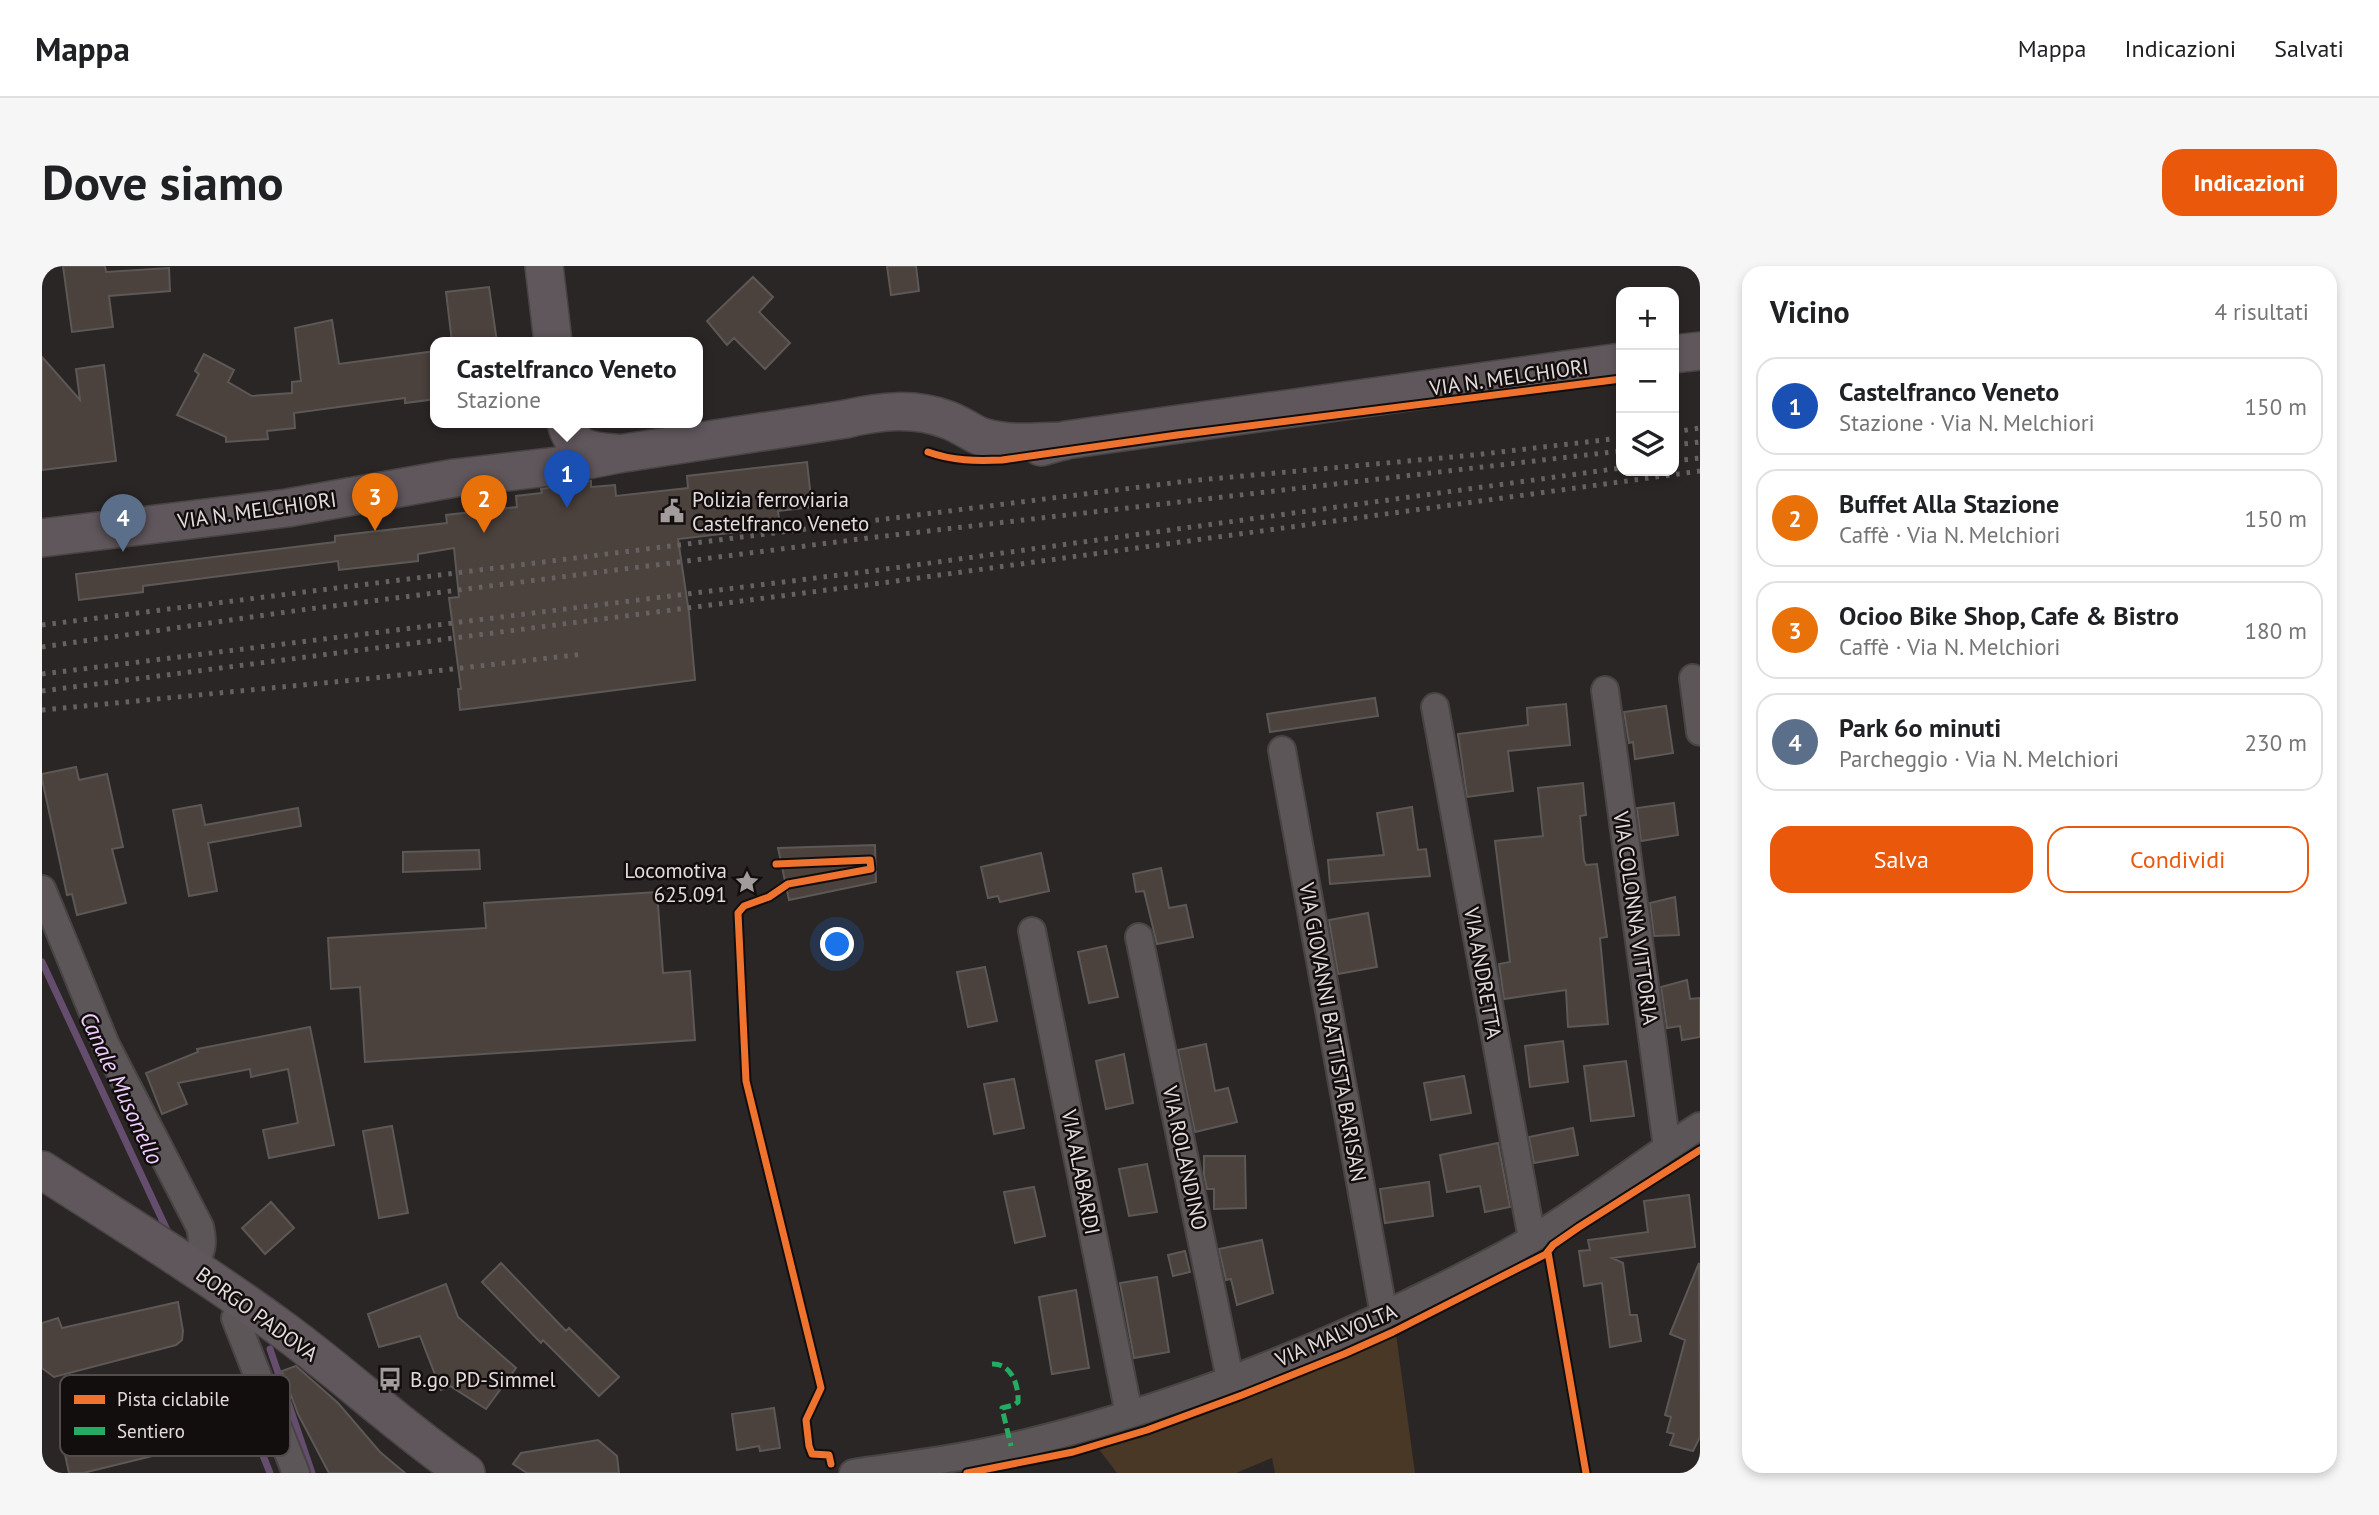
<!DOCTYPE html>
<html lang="it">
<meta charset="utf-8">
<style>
body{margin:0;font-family:"PT Sans",sans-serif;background:#f6f6f6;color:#202124}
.controls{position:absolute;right:21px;top:21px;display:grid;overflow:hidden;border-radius:14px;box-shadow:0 4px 10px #0003}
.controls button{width:63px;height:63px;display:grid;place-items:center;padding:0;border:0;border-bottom:2px solid #e0e0e0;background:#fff;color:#202124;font:35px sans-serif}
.you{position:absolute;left:796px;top:679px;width:24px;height:24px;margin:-18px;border:5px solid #fff;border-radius:50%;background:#1a73e8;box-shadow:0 0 0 10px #1a73e833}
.badge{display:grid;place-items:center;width:46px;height:46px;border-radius:50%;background:#ea580c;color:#fff;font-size:23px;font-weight:700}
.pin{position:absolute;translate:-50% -58px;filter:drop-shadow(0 2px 4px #0008)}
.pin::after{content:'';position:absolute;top:37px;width:24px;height:21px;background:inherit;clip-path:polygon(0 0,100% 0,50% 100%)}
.popup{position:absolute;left:388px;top:71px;width:273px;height:91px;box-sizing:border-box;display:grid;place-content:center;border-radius:14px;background:#fff;filter:drop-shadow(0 2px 5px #0005);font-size:23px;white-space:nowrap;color:#757577}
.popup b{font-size:26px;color:#202124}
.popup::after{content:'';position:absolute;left:50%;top:100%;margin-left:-14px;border:14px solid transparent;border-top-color:#fff}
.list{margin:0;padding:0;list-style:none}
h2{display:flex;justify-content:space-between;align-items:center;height:91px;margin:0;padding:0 28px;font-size:30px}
h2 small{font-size:23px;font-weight:400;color:#757577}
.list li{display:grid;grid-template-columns:46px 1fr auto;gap:21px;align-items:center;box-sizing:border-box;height:98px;margin:0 14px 14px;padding:0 14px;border:2px solid #e0e0e0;border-radius:21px}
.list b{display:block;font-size:26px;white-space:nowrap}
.list p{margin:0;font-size:23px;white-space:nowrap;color:#757577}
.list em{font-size:23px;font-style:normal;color:#757577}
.actions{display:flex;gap:14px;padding:21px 28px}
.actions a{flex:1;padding:16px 0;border:2px solid #ea580c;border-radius:21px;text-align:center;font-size:24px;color:#ea580c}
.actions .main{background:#ea580c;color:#fff}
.icon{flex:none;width:38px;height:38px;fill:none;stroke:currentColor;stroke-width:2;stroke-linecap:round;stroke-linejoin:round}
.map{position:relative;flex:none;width:1658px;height:1207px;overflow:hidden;border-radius:21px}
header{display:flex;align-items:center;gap:42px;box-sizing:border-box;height:98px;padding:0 35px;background:#fff;border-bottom:2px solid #e0e0e0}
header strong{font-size:33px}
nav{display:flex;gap:38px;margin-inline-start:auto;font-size:24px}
.intro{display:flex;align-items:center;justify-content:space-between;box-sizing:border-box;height:168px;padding:0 42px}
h1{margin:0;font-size:49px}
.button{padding:18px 32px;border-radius:21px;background:#ea580c;color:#fff;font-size:24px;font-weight:700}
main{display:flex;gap:42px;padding:0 42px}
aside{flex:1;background:#fff;border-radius:21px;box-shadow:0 4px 10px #0003}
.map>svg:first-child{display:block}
.green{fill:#483825}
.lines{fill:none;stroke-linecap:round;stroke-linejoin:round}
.stream{stroke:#654d6e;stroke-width:7}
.building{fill:#4b413d;stroke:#5c5856;stroke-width:2}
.street-casing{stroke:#484444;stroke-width:30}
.secondary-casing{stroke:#484444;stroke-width:40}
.street{stroke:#5c5658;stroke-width:26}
.secondary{stroke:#60575c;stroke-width:37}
.rail{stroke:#666162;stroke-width:5;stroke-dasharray:3.5 7;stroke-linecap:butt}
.quiet{stroke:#26ab63;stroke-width:5;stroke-dasharray:10 5;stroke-linecap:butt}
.cycleway-casing{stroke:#130e0e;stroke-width:11}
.cycleway{stroke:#ef722f;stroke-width:7}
.labels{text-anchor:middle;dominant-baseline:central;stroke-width:5;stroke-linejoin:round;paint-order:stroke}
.street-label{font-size:21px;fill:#e4dcdc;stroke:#130e0e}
.poi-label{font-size:21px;fill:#e4dcdc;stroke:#130e0e;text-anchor:start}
.water-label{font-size:23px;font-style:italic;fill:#f1ceff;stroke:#130e0e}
.key{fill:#130e0e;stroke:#524c4c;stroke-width:2}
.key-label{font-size:19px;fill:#e4dcdc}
</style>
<header>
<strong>Mappa</strong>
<nav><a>Mappa</a><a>Indicazioni</a><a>Salvati</a></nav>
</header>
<div class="intro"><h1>Dove siamo</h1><a class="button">Indicazioni</a></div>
<main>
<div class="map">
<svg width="1658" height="1207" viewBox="0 0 1658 1207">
<rect width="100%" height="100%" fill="#2b2626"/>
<path class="green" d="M 1354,1068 L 1373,1207 L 1233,1207 L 1230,1192 L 1194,1207 L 1075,1207 L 1056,1182 L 1150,1152 L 1245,1114 Z"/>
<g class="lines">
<path class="stream" d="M 0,696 L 125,964
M 228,1083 L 270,1207
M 199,1134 L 228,1207"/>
</g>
<path class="building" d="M 21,0 L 63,0 L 64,6 L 127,2 L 128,25 L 67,30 L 71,61 L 30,66 Z
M 845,0 L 874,0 L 877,25 L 849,29 Z
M 711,11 L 731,31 L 717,46 L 748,77 L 723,103 L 692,72 L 685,79 L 665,55 Z
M 447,21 L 455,76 L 410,76 L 404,26 Z
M 290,54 L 297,98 L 394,85 L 394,133 L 363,137 L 363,132 L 252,147 L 253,162 L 225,165 L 226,173 L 184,176 L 184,171 L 135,149 L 157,108 L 153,105 L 162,88 L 192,104 L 186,116 L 210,130 L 250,127 L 250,116 L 259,115 L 253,62 Z
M 0,91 L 38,134 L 34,103 L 62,99 L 74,195 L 0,204 Z
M 765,196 L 770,241 L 736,245 L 738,261 L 636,273 L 647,347 L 653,414 L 418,444 L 416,423 L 419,423 L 407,332 L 417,331 L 412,282 L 376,288 L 376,295 L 297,304 L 296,295 L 101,320 L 101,326 L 37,334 L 34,308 L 293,276 L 293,270 L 405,257 L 404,249 L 475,241 L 474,230 L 500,227 L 499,223 L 549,215 L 549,221 L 573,219 L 574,230 L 646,222 L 645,210 Z
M 1333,432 L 1336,450 L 1228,466 L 1225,448 Z
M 1524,438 L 1528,479 L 1466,485 L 1471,525 L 1425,531 L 1416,468 L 1486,459 L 1485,442 Z
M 1624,440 L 1631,487 L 1593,493 L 1591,476 L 1587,477 L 1582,446 Z
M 34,501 L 37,514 L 65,508 L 81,581 L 70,583 L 84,637 L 35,649 L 30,628 L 25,629 L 0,513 L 0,508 Z
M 1541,517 L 1544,549 L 1538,550 L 1542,594 L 1544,599 L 1555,598 L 1565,671 L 1558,672 L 1566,758 L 1526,761 L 1524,724 L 1462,733 L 1457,698 L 1468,696 L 1453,575 L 1501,570 L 1496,522 Z
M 1632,537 L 1636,569 L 1599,575 L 1595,542 Z
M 159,539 L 163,559 L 256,542 L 259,560 L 166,577 L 175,625 L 147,630 L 131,544 Z
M 1370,541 L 1376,584 L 1384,583 L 1388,610 L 1288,618 L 1286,594 L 1342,589 L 1335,547 Z
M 833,579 L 834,616 L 747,634 L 736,582 Z
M 437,584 L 438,603 L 361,606 L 361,586 Z
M 999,587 L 1007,625 L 958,636 L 956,630 L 946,632 L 939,601 Z
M 1119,602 L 1127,642 L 1144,639 L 1151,671 L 1115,678 L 1102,625 L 1094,626 L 1091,608 Z
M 615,626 L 621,707 L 648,705 L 653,774 L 323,796 L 318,721 L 289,723 L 286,672 L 444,662 L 442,637 Z
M 1633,631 L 1637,669 L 1612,670 L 1608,637 Z
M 1326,647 L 1335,701 L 1296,708 L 1287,654 Z
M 1064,680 L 1076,731 L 1047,737 L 1036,686 Z
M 943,701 L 955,755 L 926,761 L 915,706 Z
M 1645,714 L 1648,733 L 1658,732 L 1658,771 L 1640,774 L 1638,760 L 1625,762 L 1619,721 Z
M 268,761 L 292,879 L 227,892 L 221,864 L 256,857 L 246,803 L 209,811 L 208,803 L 136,817 L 145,838 L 120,848 L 104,807 L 156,786 L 155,783 Z
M 1521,775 L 1526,816 L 1488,821 L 1483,780 Z
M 1164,778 L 1173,825 L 1186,822 L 1195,856 L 1153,866 L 1136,784 Z
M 1082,788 L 1091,837 L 1064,843 L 1054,795 Z
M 1584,795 L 1592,850 L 1549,855 L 1542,800 Z
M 1422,810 L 1429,847 L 1389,854 L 1382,817 Z
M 972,813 L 982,862 L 952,868 L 942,818 Z
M 350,860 L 366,947 L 337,952 L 321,865 Z
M 1531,862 L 1536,889 L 1492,897 L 1487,871 Z
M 1456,877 L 1468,941 L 1443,946 L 1438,920 L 1405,926 L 1398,889 Z
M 1162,890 L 1203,890 L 1204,942 L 1172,943 L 1172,923 L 1165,923 L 1162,909 Z
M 1105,898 L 1115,946 L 1087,950 L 1077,903 Z
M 1387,916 L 1391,950 L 1343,957 L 1338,923 Z
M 992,921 L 1003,970 L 973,977 L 962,926 Z
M 1647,929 L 1653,981 L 1570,992 L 1581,997 L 1588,1049 L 1595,1049 L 1599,1075 L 1568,1081 L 1560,1017 L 1542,1020 L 1537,985 L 1548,984 L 1546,974 L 1606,966 L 1602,935 Z
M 229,936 L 252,962 L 223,988 L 200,962 Z
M 1220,974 L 1231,1027 L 1195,1039 L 1189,1013 L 1184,1014 L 1177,983 Z
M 1143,985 L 1148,1006 L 1131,1010 L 1126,989 Z
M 459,997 L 524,1065 L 527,1062 L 577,1111 L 557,1130 L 501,1074 L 499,1077 L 440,1016 Z
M 1657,997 L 1658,1171 L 1651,1185 L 1628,1179 L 1632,1168 L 1625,1166 L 1629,1151 L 1623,1149 L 1643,1074 L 1628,1068 Z
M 1115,1011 L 1127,1086 L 1092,1092 L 1078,1017 Z
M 404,1018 L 416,1051 L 474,1102 L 444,1143 L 408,1120 L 399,1124 L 378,1070 L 337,1081 L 326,1048 Z
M 1034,1024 L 1047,1102 L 1010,1108 L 997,1031 Z
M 136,1036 L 141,1065 L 140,1074 L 134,1079 L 12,1111 L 0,1102 L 0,1057 L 16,1052 L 20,1062 Z
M 254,1100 L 296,1137 L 338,1186 L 363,1207 L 287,1207 L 256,1148 L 240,1105 Z
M 148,1139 L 157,1140 L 169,1154 L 195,1143 L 204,1167 L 41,1207 L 27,1207 L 19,1170 Z
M 732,1142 L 738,1182 L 718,1185 L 717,1180 L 695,1184 L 690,1148 Z
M 556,1174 L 575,1190 L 577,1207 L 485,1207 L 471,1198 L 479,1187 Z"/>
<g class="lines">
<g class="street-casing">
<path id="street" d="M 1651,412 L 1658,466
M 1563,424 L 1625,881
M 1393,441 L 1490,973
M 1240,484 L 1342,1049
M 0,623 L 64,779 L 158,961 C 162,977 160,987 150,1001
M 990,665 L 1087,1148
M 1097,671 L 1188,1113
M 202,1036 L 193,1052 L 254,1207
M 811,1207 C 870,1198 930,1191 988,1176 C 1118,1144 1245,1096 1365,1038 C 1406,1018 1448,998 1487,975 C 1546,940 1600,897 1658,860"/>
</g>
<g class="secondary-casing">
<path id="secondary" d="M 502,0 L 511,76
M 1632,88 L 1658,85
M 524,156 C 530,184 548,185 573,187
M 999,181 L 1024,174 L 1579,96
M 0,272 L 245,242 L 413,212 L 515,200 L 576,188 L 804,153 C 838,145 872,141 906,154 C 918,158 929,167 940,171 C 967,179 994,176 1022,175
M 0,904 C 82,957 165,1008 244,1066 C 305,1111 361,1164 424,1207"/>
</g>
<use href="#street" class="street"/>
<use href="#secondary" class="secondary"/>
<path class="rail" d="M 1632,166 L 1658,162
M 1632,179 L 1658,176
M 1632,195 L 1658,192
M 0,359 L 1146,215 L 1432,189 L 1579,172
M 0,381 L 259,344 L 826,272 L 1579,185
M 0,408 L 830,305 L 1579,202
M 0,425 L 832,318 L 1658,205
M 0,444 L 323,413 L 542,388"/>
<path class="quiet" d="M 950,1098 C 969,1097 977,1119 976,1136 L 972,1139 L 960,1142 L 969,1180"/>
<g class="cycleway-casing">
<path id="cycleway" d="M 886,186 C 911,195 934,195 960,194 L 1135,169 L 1579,113
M 734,598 L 828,594 L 829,603 L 746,618 L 727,631 L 702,640 L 696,647 L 704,815 L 779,1122 L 764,1154 L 767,1180 L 770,1188 L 787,1189 L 789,1198
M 1506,986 L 1544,1207
M 925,1207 L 1031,1186 L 1105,1164 L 1200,1129 L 1302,1088 L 1351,1066 L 1504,988 L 1511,979 L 1537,961 L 1658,884"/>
</g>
<use href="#cycleway" class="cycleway"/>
</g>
<defs>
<g id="civic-bare" transform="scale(1.89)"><path d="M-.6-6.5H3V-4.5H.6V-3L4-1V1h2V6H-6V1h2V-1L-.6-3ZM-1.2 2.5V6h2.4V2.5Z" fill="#a39c9c" stroke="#130e0e" stroke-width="2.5" paint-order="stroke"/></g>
<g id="sight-bare" transform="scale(1.89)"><path d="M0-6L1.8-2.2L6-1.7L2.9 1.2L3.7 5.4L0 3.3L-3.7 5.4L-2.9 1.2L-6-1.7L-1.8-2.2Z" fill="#a39c9c" stroke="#130e0e" stroke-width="2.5" paint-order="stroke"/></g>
<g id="bus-bare" transform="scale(1.89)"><path d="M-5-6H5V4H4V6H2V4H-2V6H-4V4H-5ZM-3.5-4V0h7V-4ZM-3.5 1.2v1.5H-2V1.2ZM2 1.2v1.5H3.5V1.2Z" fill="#a39c9c" stroke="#130e0e" stroke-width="2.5" paint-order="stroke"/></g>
</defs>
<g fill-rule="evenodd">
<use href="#civic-bare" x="630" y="245"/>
<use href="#sight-bare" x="705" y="616"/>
<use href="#bus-bare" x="348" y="1113"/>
</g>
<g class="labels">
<g class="street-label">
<text transform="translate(1467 111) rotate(-8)">VIA N. MELCHIORI</text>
<text transform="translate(215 244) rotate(-8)">VIA N. MELCHIORI</text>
<text transform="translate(1594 652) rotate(82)">VIA COLONNA VITTORIA</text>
<text transform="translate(1441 707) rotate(80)">VIA ANDRETTA</text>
<text transform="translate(1291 766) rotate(80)">VIA GIOVANNI BATTISTA BARISAN</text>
<text transform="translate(1143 892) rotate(78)">VIA ROLANDINO</text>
<text transform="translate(1039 906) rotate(79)">VIA ALABARDI</text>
<text transform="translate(215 1048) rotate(36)">BORGO PADOVA</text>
<text transform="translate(1294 1069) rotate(-23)">VIA MALVOLTA</text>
</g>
<g class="poi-label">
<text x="650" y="233">Polizia ferroviaria<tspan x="650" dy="24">Castelfranco Veneto</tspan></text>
<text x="685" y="604" text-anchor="end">Locomotiva<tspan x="685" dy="24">625.091</tspan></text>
<text x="368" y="1113">B.go PD-Simmel</text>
</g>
<g class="water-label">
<text transform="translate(80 822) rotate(65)">Canale Musonello</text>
</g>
</g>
<rect x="18" y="1109" width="230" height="81" rx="10" class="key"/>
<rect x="32" y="1129" width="31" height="9" fill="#ef722f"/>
<rect x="32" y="1161" width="31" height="8" fill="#26ab63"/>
<g class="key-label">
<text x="75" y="1140">Pista ciclabile</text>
<text x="75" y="1172">Sentiero</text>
</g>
</svg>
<div class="controls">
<button>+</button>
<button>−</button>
<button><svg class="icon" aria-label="layers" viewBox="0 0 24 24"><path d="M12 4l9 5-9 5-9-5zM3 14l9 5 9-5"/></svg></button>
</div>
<div class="you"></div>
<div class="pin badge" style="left:525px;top:242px;background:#1a4fb4">1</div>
<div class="popup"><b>Castelfranco Veneto</b>Stazione</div>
<div class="pin badge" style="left:442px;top:267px;background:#e8710a">2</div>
<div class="pin badge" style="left:333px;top:265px;background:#e8710a">3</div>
<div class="pin badge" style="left:81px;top:286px;background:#5c6f8a">4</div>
</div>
<aside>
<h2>Vicino<small>4 risultati</small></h2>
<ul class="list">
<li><span class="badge" style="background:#1a4fb4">1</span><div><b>Castelfranco Veneto</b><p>Stazione · Via N. Melchiori</p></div><em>150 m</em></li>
<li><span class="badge" style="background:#e8710a">2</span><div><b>Buffet Alla Stazione</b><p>Caffè · Via N. Melchiori</p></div><em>150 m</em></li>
<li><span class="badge" style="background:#e8710a">3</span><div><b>Ocioo Bike Shop, Cafe &amp; Bistro</b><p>Caffè · Via N. Melchiori</p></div><em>180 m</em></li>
<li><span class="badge" style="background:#5c6f8a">4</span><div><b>Park 6o minuti</b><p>Parcheggio · Via N. Melchiori</p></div><em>230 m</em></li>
</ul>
<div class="actions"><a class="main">Salva</a><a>Condividi</a></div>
</aside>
</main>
